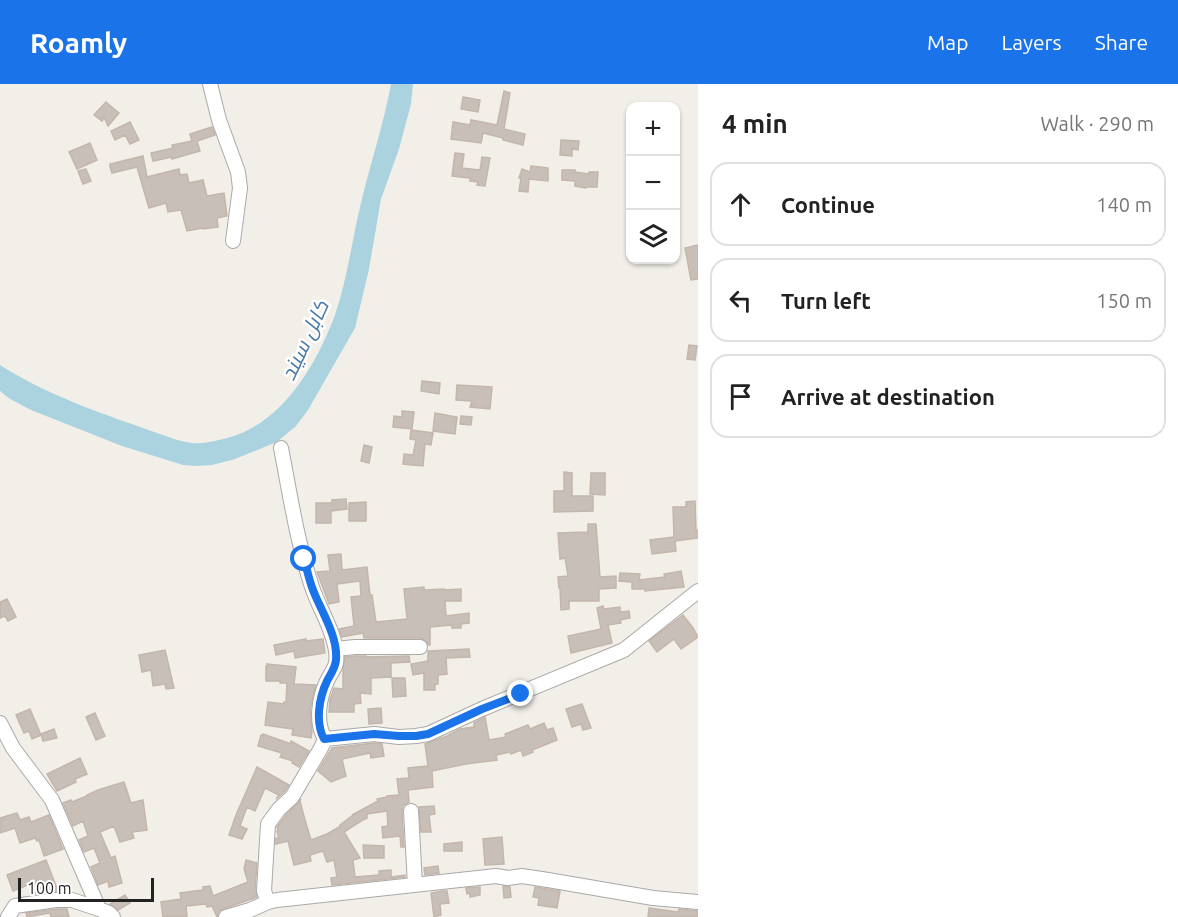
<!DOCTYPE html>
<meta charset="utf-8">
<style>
body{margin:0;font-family:Ubuntu,Cairo,sans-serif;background:#f6f6f6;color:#222}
.controls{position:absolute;right:18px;top:18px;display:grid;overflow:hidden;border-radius:12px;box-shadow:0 2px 4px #0004}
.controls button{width:54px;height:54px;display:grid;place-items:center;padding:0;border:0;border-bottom:2px solid #e0e0e0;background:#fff;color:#222;font:30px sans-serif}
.scale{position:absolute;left:18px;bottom:15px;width:136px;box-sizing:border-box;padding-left:6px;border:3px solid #222;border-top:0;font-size:16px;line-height:21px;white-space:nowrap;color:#222;-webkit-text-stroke:4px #fff;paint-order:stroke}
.stop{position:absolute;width:18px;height:18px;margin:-14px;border:4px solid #1a73e8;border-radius:50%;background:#fff}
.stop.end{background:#1a73e8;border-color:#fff;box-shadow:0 2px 6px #0008}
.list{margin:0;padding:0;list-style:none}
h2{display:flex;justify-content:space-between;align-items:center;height:78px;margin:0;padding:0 24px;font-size:26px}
h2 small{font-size:20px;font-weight:400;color:#767676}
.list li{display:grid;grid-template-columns:39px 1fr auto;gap:18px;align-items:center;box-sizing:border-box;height:84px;margin:0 12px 12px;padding:0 12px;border:2px solid #e0e0e0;border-radius:18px}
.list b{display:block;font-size:22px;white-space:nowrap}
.list em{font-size:20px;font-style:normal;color:#767676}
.icon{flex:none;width:33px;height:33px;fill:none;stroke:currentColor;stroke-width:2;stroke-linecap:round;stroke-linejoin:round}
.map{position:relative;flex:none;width:698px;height:833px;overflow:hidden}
header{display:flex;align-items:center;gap:36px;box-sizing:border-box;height:84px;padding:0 30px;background:#1a73e8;color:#fff}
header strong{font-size:28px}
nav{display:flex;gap:33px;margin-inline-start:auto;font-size:21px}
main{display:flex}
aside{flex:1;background:#fff}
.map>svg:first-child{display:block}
.water{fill:#aad3df}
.building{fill:#c7bfb8;stroke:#c4b6ab;stroke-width:1.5}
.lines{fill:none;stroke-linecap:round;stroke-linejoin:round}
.minor-casing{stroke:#a9a9a9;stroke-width:16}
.minor{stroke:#fff;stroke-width:14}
.route{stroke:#1a73e8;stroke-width:8}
.labels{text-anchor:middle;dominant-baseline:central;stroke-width:5;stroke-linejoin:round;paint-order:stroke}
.water-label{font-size:21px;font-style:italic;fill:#4a7aab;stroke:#fff}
</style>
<header>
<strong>Roamly</strong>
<nav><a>Map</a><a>Layers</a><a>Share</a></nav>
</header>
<main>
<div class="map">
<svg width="698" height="833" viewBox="0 0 698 833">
<rect width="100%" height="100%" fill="#f2efe9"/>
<path class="water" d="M 391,0 L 413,0 L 411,20 L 399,65 L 381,115 L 369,185 L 355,244 L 308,326 L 296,342 L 277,358 L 235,375 L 212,381 L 195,382 L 183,381 L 122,362 L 31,326 L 10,315 L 0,307 L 0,281 C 53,315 116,334 174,355 C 180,357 186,358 192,359 C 201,360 210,358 219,356 C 279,345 315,284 335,231 C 348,193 352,154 362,115 C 371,77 384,39 391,0 Z"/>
<path class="building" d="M 504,7 L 510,9 L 504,45 L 525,50 L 523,61 L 503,56 L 503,54 L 483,49 L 481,59 L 451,55 L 453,38 L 470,41 L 471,36 L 497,41 Z
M 463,13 L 480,16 L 478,28 L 461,25 Z
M 106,18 L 119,29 L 108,42 L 104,33 L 102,37 L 94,31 Z
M 130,38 L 139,56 L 130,60 L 125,51 L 115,56 L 111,47 Z
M 212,43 L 215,51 L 197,57 L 200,67 L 172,75 L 172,73 L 153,77 L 151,69 L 173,64 L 172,61 L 192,57 L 190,50 Z
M 561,56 L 579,57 L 578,66 L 572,65 L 572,72 L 560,71 Z
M 90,59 L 97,76 L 77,85 L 69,68 Z
M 455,69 L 464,70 L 462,84 L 480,86 L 482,73 L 490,74 L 485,102 L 477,101 L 478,98 L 470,97 L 470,94 L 452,92 Z
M 143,72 L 147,93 L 179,85 L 180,91 L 187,90 L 189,99 L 203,96 L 207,112 L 224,109 L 227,132 L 217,134 L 218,143 L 203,145 L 203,144 L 187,147 L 181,126 L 168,128 L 166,119 L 149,124 L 137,83 L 112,89 L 110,83 L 110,80 Z
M 531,82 L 548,84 L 548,97 L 529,95 L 528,108 L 519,107 L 521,94 L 519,94 L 522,85 L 530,88 Z
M 86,85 L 91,97 L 83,100 L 78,87 Z
M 562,86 L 575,86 L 575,88 L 589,90 L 589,88 L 598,88 L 597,103 L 587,103 L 586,104 L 575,102 L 575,97 L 562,96 Z
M 698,161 L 698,195 L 691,196 L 685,164 Z
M 689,261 L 697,262 L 695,276 L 687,275 Z
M 422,297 L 440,299 L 439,310 L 421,307 Z
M 457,301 L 492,303 L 490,325 L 470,323 L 472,317 L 456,316 Z
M 402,327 L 414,328 L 412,345 L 393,343 L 394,332 L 402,333 Z
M 435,329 L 457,333 L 455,350 L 433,347 Z
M 461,332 L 472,333 L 471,341 L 460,340 Z
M 411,346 L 433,349 L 431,361 L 425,360 L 423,382 L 403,380 L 404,370 L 413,371 L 416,356 L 410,355 Z
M 364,361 L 372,363 L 369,379 L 361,377 Z
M 564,388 L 572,389 L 572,412 L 593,412 L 593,427 L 554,428 L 554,407 L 564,407 Z
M 591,389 L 605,389 L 605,411 L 590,410 Z
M 346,415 L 347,425 L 331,427 L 331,439 L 316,439 L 316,419 L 332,419 L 332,416 Z
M 695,417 L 696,447 L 698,446 L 698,454 L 675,457 L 676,467 L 652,470 L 650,456 L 674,453 L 673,423 L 686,423 L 686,418 Z
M 366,418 L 366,437 L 349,437 L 349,419 Z
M 588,440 L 596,440 L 600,493 L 616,492 L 616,504 L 599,505 L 599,517 L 569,517 L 569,525 L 561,526 L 560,504 L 559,504 L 558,493 L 568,492 L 565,474 L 560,475 L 558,449 L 588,448 Z
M 341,470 L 342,486 L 367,483 L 370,511 L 372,511 L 376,538 L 407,535 L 404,505 L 424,503 L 424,506 L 444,505 L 444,506 L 461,505 L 461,517 L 445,517 L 446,532 L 469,529 L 469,539 L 461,540 L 461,544 L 452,544 L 452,541 L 430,543 L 430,561 L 429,561 L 425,556 L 420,554 L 364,554 L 363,549 L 342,553 L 339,545 L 354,542 L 351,513 L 361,512 L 360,497 L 337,500 L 339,518 L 329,520 L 317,488 L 330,487 L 328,471 Z
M 681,487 L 684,503 L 645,507 L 645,505 L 632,505 L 632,498 L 619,497 L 620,489 L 640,490 L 639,496 L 665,493 L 664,490 Z
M 7,515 L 16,533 L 8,537 L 5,532 L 0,534 L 0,518 Z
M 603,522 L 604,525 L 620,523 L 620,528 L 629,527 L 630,534 L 620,536 L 621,539 L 608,541 L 612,559 L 571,569 L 568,552 L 601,545 L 597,524 Z
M 683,531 L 693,544 L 698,553 L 681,565 L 674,555 L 657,568 L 649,557 Z
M 306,555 L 306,557 L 323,555 L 325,569 L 295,574 L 294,567 L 276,571 L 274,561 Z
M 469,565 L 470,573 L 446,574 L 447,590 L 438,591 L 438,600 L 435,600 L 435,606 L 424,606 L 424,589 L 413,591 L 411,580 L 428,577 L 428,567 Z
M 165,566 L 174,604 L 166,605 L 165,600 L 153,602 L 151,586 L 142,588 L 139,571 Z
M 355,572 L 366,572 L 366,573 L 409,572 L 410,578 L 391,579 L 391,593 L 371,594 L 371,610 L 360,609 L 361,619 L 354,620 L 354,628 L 329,628 L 330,616 L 334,604 L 343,605 L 343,586 L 345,573 Z
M 267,580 L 296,583 L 294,600 L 316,601 L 310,625 L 312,648 L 311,654 L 292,651 L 293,645 L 265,641 L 268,618 L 284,620 L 284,618 L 286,618 L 287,599 L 280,599 L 280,597 L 266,597 L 266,582 L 268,582 Z
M 392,594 L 405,594 L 406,612 L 393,613 Z
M 582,620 L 591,644 L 583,646 L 581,640 L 572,643 L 566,625 Z
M 381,624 L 382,639 L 369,640 L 368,625 Z
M 30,625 L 41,651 L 32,655 L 29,647 L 24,649 L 16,631 Z
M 95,629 L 105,652 L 96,656 L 86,633 Z
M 485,633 L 489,656 L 506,653 L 505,650 L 528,641 L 530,645 L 544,639 L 547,646 L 553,644 L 557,656 L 532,666 L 533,668 L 523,672 L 521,666 L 511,670 L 510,668 L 496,671 L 497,676 L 466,680 L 432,687 L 433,703 L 408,706 L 409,718 L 403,722 L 402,727 L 404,763 L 401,763 L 400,752 L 383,754 L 382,743 L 388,742 L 387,727 L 367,730 L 367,734 L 361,737 L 344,748 L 360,774 L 353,776 L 355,793 L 379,791 L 379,787 L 391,786 L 391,793 L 405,791 L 405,793 L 332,801 L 331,794 L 337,793 L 334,776 L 327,778 L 323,767 L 310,771 L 311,777 L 294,781 L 288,757 L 276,760 L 276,754 L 279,755 L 277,747 L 278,746 L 277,743 L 286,731 L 301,715 L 300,717 L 305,736 L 311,756 L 327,750 L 341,742 L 340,741 L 353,731 L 352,731 L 378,717 L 377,715 L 387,713 L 387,712 L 399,711 L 397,695 L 409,694 L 408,684 L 428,682 L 425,660 L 447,652 L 460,645 L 474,643 L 474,639 Z
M 54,645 L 57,654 L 43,657 L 41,650 Z
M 263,650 L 291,660 L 291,657 L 309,667 L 299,683 L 292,679 L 293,677 L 280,673 L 282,669 L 258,662 L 261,651 L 263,652 Z
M 374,659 L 382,660 L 384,672 L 371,674 L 370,669 L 342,675 L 346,692 L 331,698 L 318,687 L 332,664 Z
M 80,674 L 87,690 L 75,695 L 76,698 L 57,707 L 47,690 Z
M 257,683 L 289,701 L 285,707 L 276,715 L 279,711 L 265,704 L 255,727 L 247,723 L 240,742 L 247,745 L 242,755 L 229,751 L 236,731 Z
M 124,698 L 131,719 L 143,716 L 147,746 L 132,748 L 134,754 L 120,758 L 114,742 L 100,748 L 111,774 L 115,772 L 122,799 L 109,803 L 108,797 L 98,801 L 91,783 L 100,779 L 94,764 L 84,768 L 79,756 L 88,752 L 83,737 L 73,742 L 63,719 L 71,716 L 72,718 L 87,712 L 87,711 L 98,706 Z
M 434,722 L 435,730 L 429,731 L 431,748 L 421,748 L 419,723 Z
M 17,729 L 20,736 L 29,733 L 31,738 L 49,731 L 63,765 L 44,772 L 39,756 L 37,757 L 35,754 L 20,759 L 15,744 L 0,749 L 0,734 Z
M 502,753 L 504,780 L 485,781 L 483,755 Z
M 462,758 L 462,767 L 444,767 L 444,760 Z
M 363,761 L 384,762 L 384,774 L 364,774 Z
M 46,776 L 58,807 L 32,810 L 30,800 L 13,807 L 7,791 Z
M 246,776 L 257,779 L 255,806 L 257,813 L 223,825 L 219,827 L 217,833 L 212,822 L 207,823 L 206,820 L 186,822 L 187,833 L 163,833 L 161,818 L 181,815 L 180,809 L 203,806 L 203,803 L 210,802 L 213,812 L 248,798 L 244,785 Z
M 438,782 L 439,789 L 425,791 L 424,784 Z
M 503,802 L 510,803 L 511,813 L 504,814 Z
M 480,803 L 480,811 L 470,813 L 470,809 L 467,810 L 466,804 Z
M 535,803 L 560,807 L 557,824 L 538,821 L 539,814 L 533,813 Z
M 442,807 L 447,807 L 449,819 L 440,820 L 441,831 L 434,833 L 431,809 Z
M 125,811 L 130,819 L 118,826 L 110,820 Z
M 649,824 L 678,828 L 679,825 L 698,827 L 697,833 L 648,833 Z
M 57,825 L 67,825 L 69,833 L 51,833 L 50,829 L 27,833 L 26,829 Z"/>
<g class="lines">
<g class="minor-casing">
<path id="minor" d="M 210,0 L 219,36 L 238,88 L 240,104 L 233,157
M 336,565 L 355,563 L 420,563
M 0,639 L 13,664 L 52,716 L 99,825 L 109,829 L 113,833
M 325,655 L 374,650 L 399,653 L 416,652 L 428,650 L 482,625 L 624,566 L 698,507
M 411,727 L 415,801
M 268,818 L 264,807 L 268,740 L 279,725 L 292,713 L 321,664 L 325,655 C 315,638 319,614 327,597 C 333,584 338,584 336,567 C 333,545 319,524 312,503 C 297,458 290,410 281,364
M 8,833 L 15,822 L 56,816 L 72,816 L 99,825
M 226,833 L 250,826 L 268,818 L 277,816 L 496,792 L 508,794 L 522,792 L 548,796 L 653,814 L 698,818"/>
</g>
<use href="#minor" class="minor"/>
</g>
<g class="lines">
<path class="route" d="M 304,475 C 307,485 309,496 313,506 C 321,527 338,552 336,576 C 335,585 331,589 327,597 C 319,614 315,638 324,655 L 374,650 L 399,652 L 416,652 L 428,650 L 482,625 L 521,610"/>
</g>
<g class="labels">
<g class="water-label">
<text transform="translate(304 256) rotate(-65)">کابل سيند</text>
</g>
</g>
</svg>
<div class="controls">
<button>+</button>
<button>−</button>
<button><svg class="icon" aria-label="layers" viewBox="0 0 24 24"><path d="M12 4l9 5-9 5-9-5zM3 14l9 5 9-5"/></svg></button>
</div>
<div class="scale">100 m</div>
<div class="stop" style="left:304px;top:475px"></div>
<div class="stop end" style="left:521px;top:610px"></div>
</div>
<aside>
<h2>4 min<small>Walk · 290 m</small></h2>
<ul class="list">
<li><svg class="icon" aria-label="ahead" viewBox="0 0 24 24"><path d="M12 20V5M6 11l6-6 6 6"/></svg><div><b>Continue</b></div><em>140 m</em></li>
<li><svg class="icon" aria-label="left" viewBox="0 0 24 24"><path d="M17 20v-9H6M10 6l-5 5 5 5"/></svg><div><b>Turn left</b></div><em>150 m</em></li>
<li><svg class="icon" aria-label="arrive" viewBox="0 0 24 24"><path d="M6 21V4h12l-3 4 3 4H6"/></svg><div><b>Arrive at destination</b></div></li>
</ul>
</aside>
</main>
